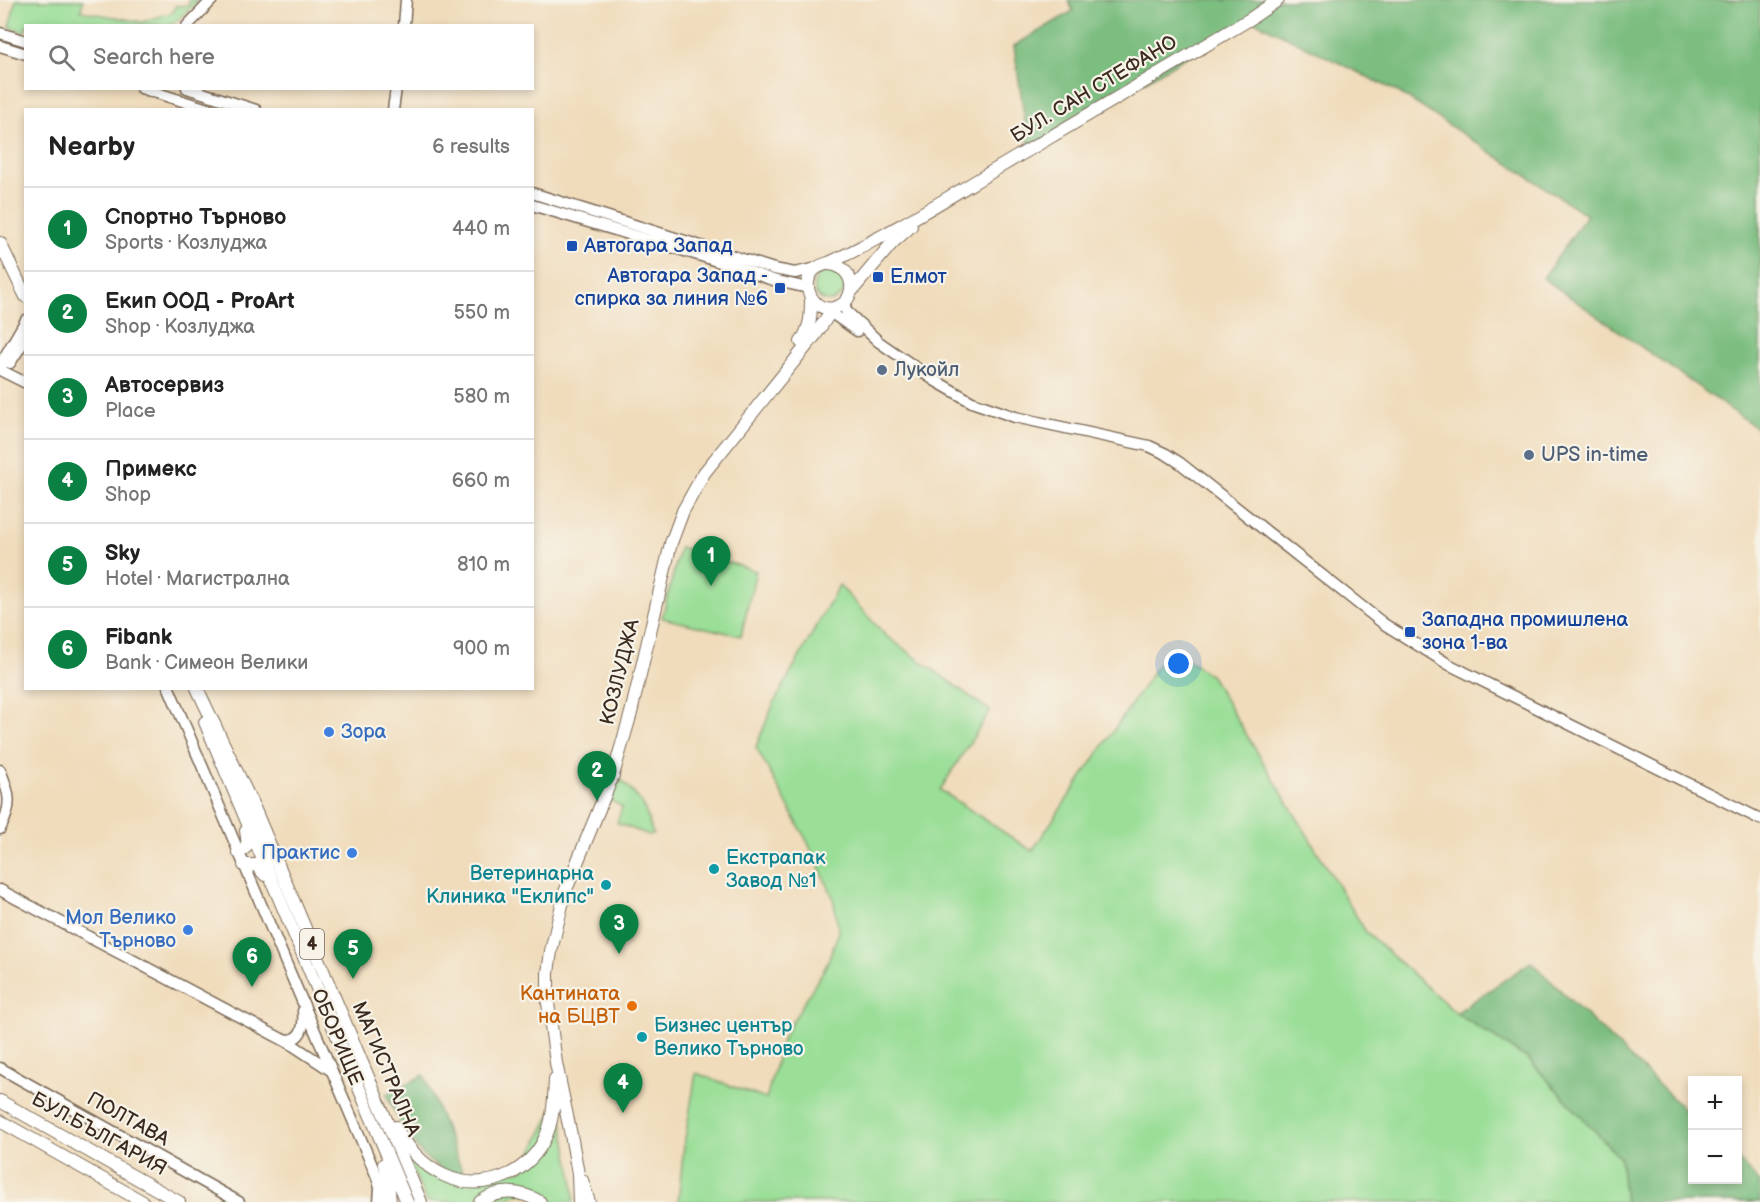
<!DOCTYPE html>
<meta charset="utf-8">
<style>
body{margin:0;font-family:"Balsamiq Sans",sans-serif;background:#f6f6f6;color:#222}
.controls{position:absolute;right:18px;bottom:18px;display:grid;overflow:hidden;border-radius:0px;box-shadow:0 3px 9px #0003}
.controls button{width:54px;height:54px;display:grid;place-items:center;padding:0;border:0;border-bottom:2px solid #e0e0e0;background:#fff;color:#222;font:30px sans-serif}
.you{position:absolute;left:1179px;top:664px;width:21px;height:21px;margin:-15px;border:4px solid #fff;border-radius:50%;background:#1a73e8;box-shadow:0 0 0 9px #1a73e833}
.badge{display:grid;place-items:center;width:39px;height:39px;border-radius:50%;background:#0b8043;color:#fff;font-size:20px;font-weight:700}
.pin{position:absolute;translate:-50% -50px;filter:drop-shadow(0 2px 3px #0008)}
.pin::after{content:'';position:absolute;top:32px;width:21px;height:18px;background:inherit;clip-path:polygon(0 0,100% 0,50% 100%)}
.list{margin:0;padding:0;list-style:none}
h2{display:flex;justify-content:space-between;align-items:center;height:78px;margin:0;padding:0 24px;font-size:26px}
h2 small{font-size:20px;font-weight:400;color:#767676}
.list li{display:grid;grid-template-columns:39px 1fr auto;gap:18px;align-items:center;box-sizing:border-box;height:84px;padding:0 24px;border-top:2px solid #e0e0e0}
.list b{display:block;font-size:22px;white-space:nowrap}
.list p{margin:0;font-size:20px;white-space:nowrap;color:#767676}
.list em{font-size:20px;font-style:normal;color:#767676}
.icon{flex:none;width:33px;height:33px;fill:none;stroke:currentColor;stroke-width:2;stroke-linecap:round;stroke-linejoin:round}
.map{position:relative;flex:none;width:1760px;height:1202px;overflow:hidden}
.search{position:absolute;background:#fff;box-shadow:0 3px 9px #0003;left:24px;top:24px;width:510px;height:66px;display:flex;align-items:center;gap:15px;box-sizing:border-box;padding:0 21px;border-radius:0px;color:#767676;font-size:22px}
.panel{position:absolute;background:#fff;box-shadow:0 3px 9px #0003;left:24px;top:108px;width:510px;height:582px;border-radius:0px}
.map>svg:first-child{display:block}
.green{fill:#9ade97;stroke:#6a845a;stroke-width:1.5}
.forest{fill:#7bbd80;stroke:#5b744f;stroke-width:1.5}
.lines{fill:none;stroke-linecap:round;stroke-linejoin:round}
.minor-casing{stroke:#7a6855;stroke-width:13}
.major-casing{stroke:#7a6855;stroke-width:14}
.minor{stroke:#fff;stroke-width:10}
.major{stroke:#fff;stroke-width:12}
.transit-dot{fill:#1a4fb4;stroke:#f7f3e8;stroke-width:2}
.service-dot{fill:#5c6f8a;stroke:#f7f3e8;stroke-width:2}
.shop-dot{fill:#3f7fe0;stroke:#f7f3e8;stroke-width:2}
.culture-dot{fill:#0f9aa8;stroke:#f7f3e8;stroke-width:2}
.food-dot{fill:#e8710a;stroke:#f7f3e8;stroke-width:2}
.labels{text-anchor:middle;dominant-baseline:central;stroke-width:4.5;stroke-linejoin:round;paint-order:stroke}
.shield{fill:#f7f3e8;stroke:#73665b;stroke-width:1.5}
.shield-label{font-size:18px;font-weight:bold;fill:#3b2a1e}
.street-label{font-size:20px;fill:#3b2a1e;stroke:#f7f3e8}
.transit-label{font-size:20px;fill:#164399;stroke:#f7f3e8;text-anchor:start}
.service-label{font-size:20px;fill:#4e5e75;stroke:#f7f3e8;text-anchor:start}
.shop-label{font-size:20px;fill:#366cbe;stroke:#f7f3e8;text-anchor:end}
.culture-label{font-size:20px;fill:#0d838f;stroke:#f7f3e8;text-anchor:start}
.food-label{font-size:20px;fill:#c56008;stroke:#f7f3e8;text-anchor:end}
</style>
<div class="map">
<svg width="1760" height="1202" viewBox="0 0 1760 1202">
<rect width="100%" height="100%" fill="#f7f3e8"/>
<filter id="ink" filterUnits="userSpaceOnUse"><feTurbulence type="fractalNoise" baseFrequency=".0167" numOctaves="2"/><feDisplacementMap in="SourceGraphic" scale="12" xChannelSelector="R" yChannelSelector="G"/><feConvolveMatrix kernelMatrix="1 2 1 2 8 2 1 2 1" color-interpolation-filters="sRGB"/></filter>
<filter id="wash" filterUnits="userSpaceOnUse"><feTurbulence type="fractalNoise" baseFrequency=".008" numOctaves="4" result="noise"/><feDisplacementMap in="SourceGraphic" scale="24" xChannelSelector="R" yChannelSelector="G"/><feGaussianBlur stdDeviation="1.35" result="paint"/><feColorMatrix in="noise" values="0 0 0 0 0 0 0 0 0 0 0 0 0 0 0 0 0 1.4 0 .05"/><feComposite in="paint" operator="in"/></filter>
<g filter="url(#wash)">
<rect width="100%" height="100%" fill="#f0dcbb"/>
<path class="green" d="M 16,0 L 83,0 L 81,11 L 142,22 L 174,12 L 175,6 L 189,5 L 189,0 L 199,0 L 172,25 L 26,26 L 25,32 L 9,27 Z
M814 286a15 15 0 1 1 30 0a15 15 0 1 1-30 0Z
M 680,547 L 756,571 L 741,636 L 662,618 Z
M 839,585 L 885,635 L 990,711 L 940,790 L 1032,851 L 1170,647 L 1211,676 L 1366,932 L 1456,1013 L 1528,1059 L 1620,1158 L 1625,1202 L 678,1202 L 684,1145 L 696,1073 L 766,1099 L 783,1037 L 826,966 L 839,932 L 833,897 L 808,843 L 756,747 L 773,705 Z
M 617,775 L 643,804 L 653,834 L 649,835 L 617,823 L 622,807 L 607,798 Z
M 558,1099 L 573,1180 L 574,1202 L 545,1202 L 531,1193 L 474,1202 L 427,1202 L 402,1146 L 448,1181 L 523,1170 Z"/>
<path class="forest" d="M 1068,0 L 1760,0 L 1760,430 L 1543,278 L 1587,215 L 1400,93 L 1250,19 L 1029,150 L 1014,46 L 1073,11 Z
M 1531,962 L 1692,1117 L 1692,1180 L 1738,1180 L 1738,1160 L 1760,1182 L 1760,1202 L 1625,1202 L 1620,1158 L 1528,1059 L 1456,1013 Z
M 424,1075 L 464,1175 C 421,1172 402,1127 386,1094 Z"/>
</g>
<g filter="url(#ink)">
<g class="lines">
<g class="minor-casing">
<path id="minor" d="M 187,26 L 212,0
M 404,26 L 406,0
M 0,33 L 26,41
M 0,46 L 26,54
M 141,88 L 211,110
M 187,88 L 256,110
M 393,110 L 396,88
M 532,193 L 774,269 L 795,273 L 817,268
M 532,205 L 708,258 L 773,280 L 808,288
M 846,300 L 845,306 L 846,311 L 879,342 L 934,380 L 972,402 L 1015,417 L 1149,446 L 1166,454 L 1180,463 L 1384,624 L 1448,664 L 1760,819
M 823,307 L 857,331
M 10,363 L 26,338
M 0,370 L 26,383
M 2,371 L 1,363 L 26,320
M 169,688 L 377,1177 L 380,1188 L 379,1202
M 0,770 C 10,794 13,805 0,829
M 0,890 L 291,1044 L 332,1071
M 282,1039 L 291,1040 C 304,1035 304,1023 303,1011
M 0,1068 L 239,1202"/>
</g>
<g class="major-casing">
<path id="major" d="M 0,243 L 26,297
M 826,264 C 855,263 861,302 833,308 C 813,312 800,285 813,271 C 818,265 827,264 833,261 C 892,233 947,198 1003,165 C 1086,116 1168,68 1250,19 L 1278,0
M 850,293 L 893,242 L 911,226
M 801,342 C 811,326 811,316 811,298
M 197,688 L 255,810 L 421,1202
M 205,722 L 407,1202
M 238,852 C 249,849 248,841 246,831
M 244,865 L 256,865 L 265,875
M 0,1101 L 179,1202
M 0,1121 L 143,1202
M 396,1127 C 419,1170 462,1197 510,1174 C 525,1166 538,1153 545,1138 C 554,1119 554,1099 555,1079
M 384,1164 L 388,1178 L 390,1202
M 582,1180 L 589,1202
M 480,1202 C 499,1189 521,1190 540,1202
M 579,1202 L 578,1174 L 572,1140 L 556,1063 L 548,1003 L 548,973 L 551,951 L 565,892 L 613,775 L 631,713 L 671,543 L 683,511 L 704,473 L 816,334 L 833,308"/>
</g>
<use href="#minor" class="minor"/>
<use href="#major" class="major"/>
</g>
</g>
<g class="transit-dot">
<rect x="566" y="240" width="12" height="12" rx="3"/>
<rect x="872" y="271" width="12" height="12" rx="3"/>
<rect x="774" y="282" width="12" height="12" rx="3"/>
<rect x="1404" y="626" width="12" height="12" rx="3"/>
</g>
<g class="service-dot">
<circle cx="882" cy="370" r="6"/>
<circle cx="1529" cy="455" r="6"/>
</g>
<g class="shop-dot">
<circle cx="329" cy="732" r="6"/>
<circle cx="352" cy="853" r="6"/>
<circle cx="188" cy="930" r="6"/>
</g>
<g class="culture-dot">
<circle cx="714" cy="869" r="6"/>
<circle cx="606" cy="885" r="6"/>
<circle cx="642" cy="1037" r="6"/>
</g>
<circle class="food-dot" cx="632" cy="1006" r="6"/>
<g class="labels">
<rect class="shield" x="300" y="929" width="24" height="30" rx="4.5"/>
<g class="shield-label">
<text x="312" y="944">4</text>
</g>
<g class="street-label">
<text transform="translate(1094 89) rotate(-31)">БУЛ. САН СТЕФАНО</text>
<text transform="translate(620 672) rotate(-76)">КОЗЛУДЖА</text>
<text transform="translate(337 1037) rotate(67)">ОБОРИЩЕ</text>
<text transform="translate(386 1069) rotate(67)">МАГИСТРАЛНА</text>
<text transform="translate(128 1119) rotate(29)">ПОЛТАВА</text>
<text transform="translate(99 1134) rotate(29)">БУЛ.БЪЛГАРИЯ</text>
</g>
<g class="transit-label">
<text x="584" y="246">Автогара Запад</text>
<text x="768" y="276" text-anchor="end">Автогара Запад -<tspan x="768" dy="23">спирка за линия №6</tspan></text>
<text x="890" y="277">Елмот</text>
<text x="1422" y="620">Западна промишлена<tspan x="1422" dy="23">зона 1-ва</tspan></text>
</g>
<g class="service-label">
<text x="894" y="370">Лукойл</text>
<text x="1541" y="455">UPS in-time</text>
</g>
<g class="shop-label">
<text x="341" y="732" text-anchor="start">Зора</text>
<text x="340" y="853">Практис</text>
<text x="176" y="918">Мол Велико<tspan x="176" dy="23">Търново</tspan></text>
</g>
<g class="culture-label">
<text x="726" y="858">Екстрапак<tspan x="726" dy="23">Завод №1</tspan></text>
<text x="594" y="874" text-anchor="end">Ветеринарна<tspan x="594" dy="23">Клиника "Еклипс"</tspan></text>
<text x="654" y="1026">Бизнес център<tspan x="654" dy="23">Велико Търново</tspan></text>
</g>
<g class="food-label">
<text x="620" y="994">Кантината<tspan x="620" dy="23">на БЦВТ</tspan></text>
</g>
</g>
</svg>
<div class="controls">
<button>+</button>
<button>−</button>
</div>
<div class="you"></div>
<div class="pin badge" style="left:711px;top:586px">1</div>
<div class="pin badge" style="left:597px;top:801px">2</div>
<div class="pin badge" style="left:619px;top:954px">3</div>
<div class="pin badge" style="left:623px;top:1113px">4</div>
<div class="pin badge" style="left:353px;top:979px">5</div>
<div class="pin badge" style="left:252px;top:987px">6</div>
<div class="search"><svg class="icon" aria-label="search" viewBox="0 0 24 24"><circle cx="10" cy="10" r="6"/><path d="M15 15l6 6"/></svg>Search here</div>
<section class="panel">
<h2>Nearby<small>6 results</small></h2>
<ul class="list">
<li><span class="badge">1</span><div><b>Спортно Търново</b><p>Sports · Козлуджа</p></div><em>440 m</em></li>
<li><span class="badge">2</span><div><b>Екип ООД - ProArt</b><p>Shop · Козлуджа</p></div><em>550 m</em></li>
<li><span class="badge">3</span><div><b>Автосервиз</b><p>Place</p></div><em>580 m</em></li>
<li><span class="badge">4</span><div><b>Примекс</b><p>Shop</p></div><em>660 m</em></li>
<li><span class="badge">5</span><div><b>Sky</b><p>Hotel · Магистрална</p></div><em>810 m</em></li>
<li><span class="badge">6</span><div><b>Fibank</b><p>Bank · Симеон Велики</p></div><em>900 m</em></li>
</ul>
</section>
</div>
